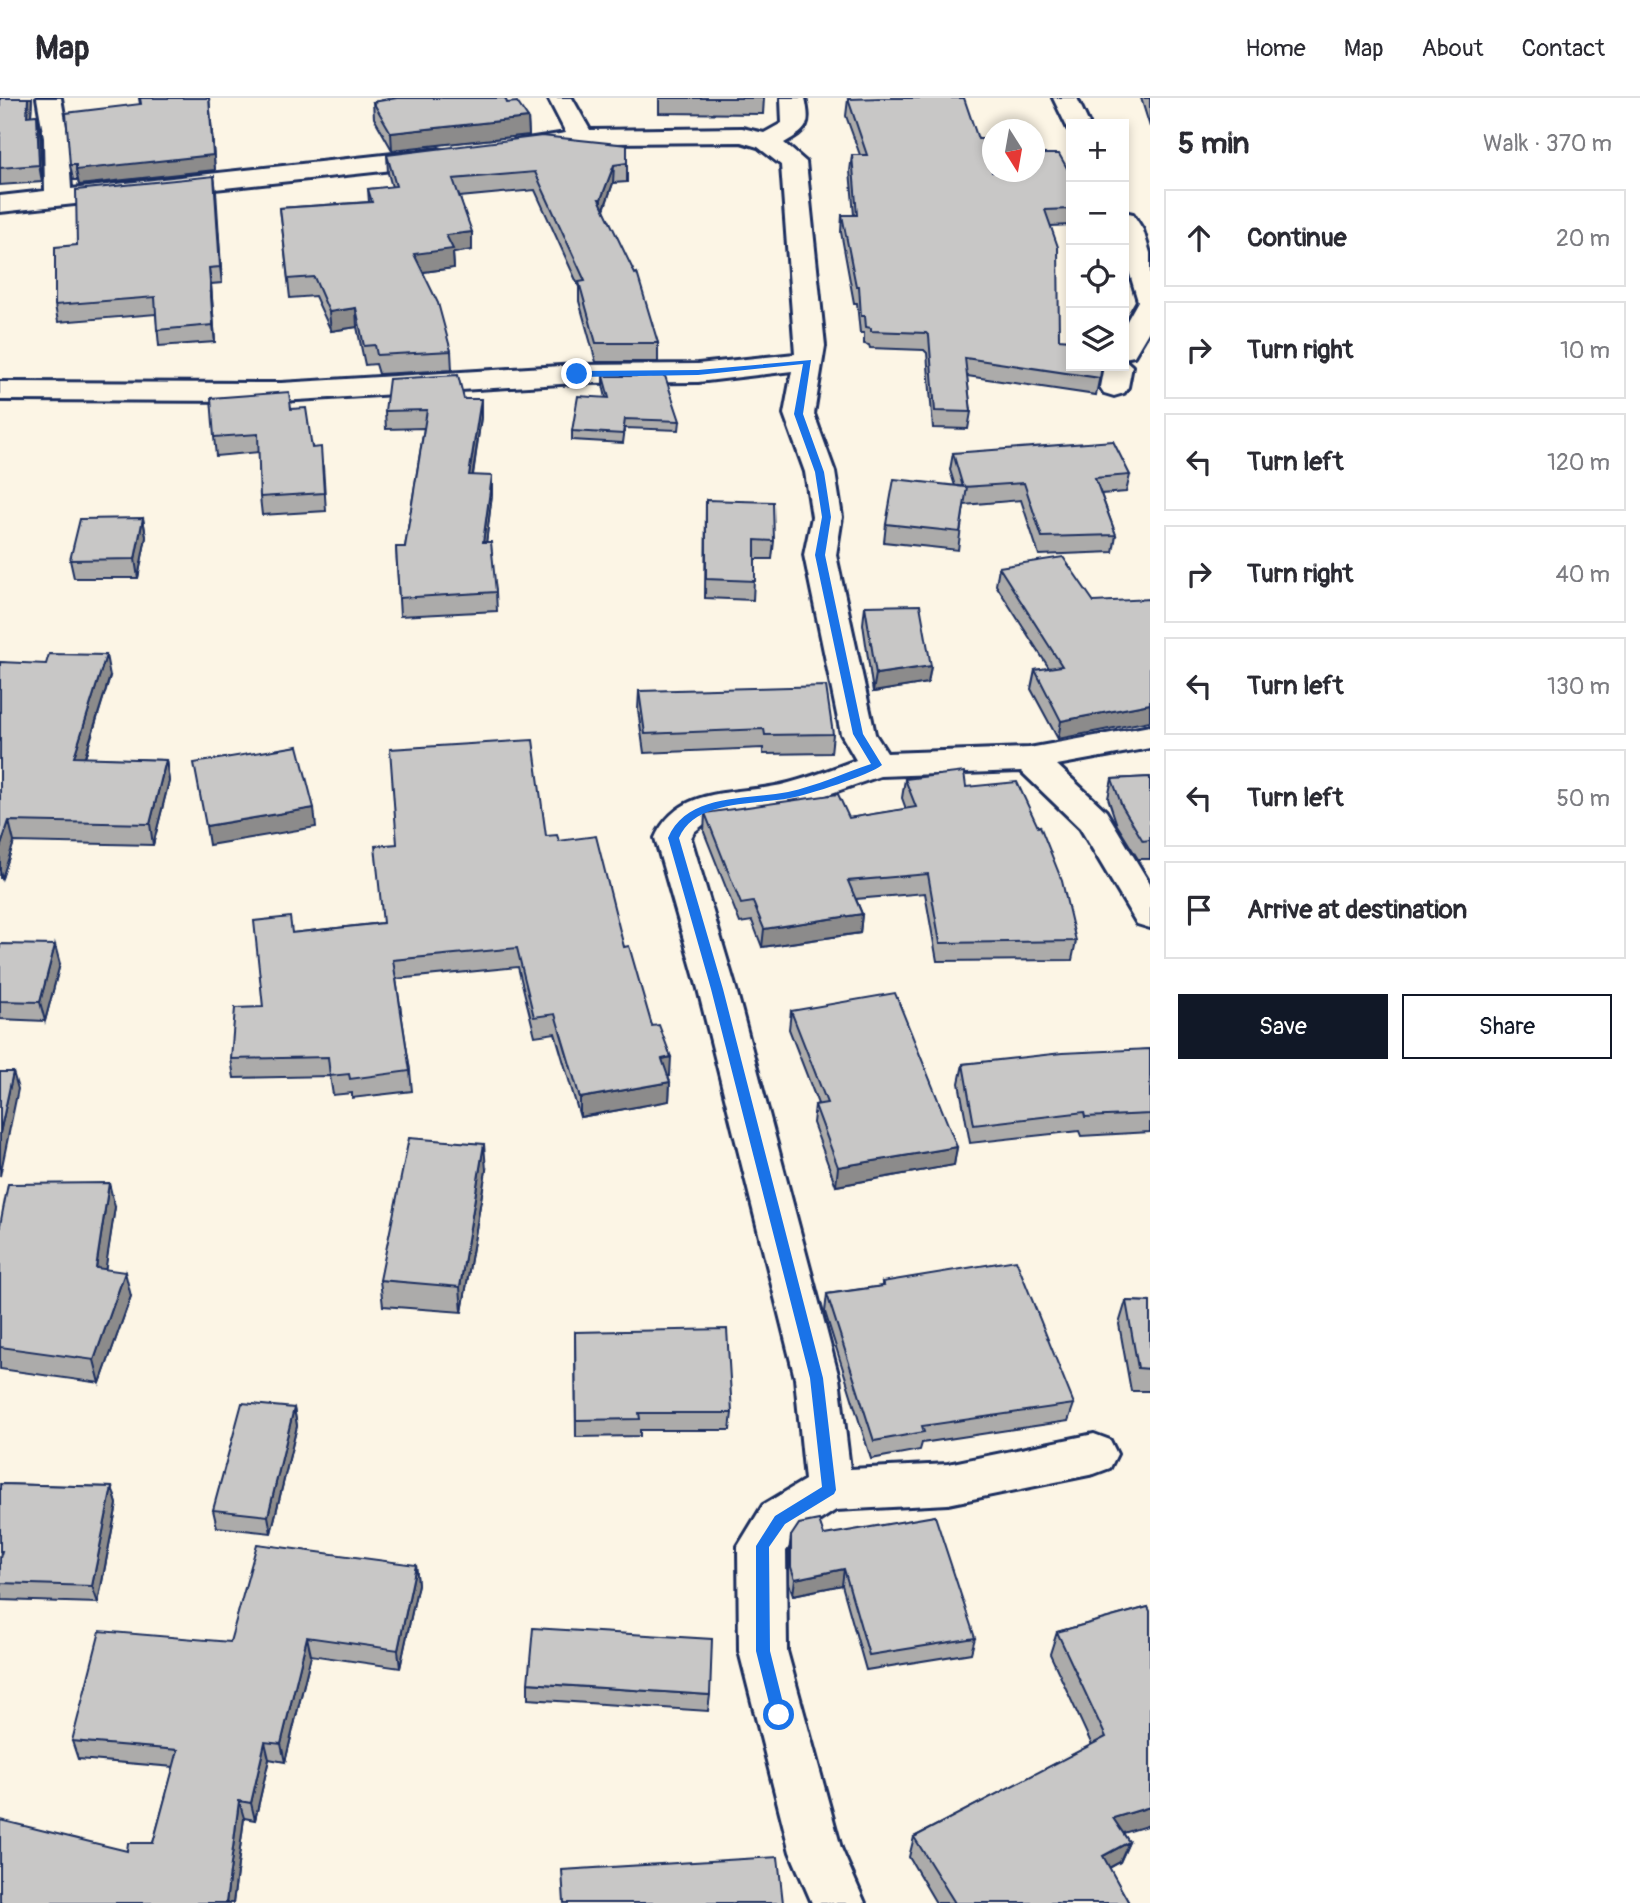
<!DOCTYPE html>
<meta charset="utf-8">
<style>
body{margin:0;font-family:Pangolin,sans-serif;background:#f7f7f7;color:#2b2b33}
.controls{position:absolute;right:21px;top:21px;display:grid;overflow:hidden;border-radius:0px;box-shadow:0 4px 10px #0003}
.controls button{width:63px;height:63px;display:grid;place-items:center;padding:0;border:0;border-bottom:2px solid #e1e1e2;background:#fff;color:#2b2b33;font:35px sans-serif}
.compass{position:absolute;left:982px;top:21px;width:63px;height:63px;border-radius:50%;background:#fff;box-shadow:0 4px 10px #0003;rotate:169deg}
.stop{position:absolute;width:21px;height:21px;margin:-16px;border:5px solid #1a73e8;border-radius:50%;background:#fff}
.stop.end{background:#1a73e8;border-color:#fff;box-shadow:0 2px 7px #0008}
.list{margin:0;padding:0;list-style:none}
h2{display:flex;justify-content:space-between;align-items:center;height:91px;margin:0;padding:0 28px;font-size:30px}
h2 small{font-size:23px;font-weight:400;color:#7c7c81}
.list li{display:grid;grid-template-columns:46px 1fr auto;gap:21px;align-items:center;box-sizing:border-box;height:98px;margin:0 14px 14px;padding:0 14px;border:2px solid #e1e1e2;border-radius:0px}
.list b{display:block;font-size:26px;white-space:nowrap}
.list em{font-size:23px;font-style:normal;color:#7c7c81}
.actions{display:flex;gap:14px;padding:21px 28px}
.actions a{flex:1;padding:16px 0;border:2px solid #111827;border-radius:0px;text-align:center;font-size:24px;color:#111827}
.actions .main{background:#111827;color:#fff}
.icon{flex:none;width:38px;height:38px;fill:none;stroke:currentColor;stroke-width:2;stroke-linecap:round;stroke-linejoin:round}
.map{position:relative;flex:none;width:1150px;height:1805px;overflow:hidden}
header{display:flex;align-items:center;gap:42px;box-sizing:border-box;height:98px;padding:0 35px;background:#fff;border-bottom:2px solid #e1e1e2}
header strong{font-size:33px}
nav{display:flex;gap:38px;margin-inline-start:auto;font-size:24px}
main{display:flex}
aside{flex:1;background:#fff}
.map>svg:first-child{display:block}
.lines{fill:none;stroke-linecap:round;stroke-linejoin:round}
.minor-casing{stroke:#1b2f5e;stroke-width:6}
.minor{fill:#fcf5e5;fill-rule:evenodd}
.wall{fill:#acabaa;stroke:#1b2f5e;stroke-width:2}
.shaded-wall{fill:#8c8b8b;stroke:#1b2f5e;stroke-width:2}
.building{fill:#c8c7c6;stroke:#1b2f5e;stroke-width:2}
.route{fill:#1a73e8}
</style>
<header>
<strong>Map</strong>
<nav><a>Home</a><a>Map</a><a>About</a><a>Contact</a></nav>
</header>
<main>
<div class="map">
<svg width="1150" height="1805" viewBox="0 0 1150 1805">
<rect width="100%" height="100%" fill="#fcf5e5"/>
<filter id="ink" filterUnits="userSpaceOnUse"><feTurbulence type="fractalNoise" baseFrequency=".0143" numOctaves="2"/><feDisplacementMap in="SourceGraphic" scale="14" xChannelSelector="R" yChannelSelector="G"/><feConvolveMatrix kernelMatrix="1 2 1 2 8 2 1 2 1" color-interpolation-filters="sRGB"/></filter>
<g filter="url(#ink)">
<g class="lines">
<g class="minor-casing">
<path id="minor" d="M 37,0 L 61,0 L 68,40 L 71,91 L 439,51 L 448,54 L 452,59 L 448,64 L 439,67 L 0,114 L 0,98 L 45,93 L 44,40 Z
M 548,0 L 572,0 L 590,32 L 742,30 L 764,35 L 782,25 L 781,0 L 805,0 C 811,28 808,31 784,45 L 806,64 L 825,248 L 814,316 L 835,374 L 842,419 L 836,457 L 875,636 L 887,655 L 1029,650 L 1150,628 L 1150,650 L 1057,667 L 1106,713 L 1150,786 L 1150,830 L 1137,826 L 1080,730 L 1021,673 L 880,678 L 792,709 L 719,719 L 708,723 L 694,734 L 691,740 L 736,891 L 839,1280 L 850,1371 L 948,1366 L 1094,1336 L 1110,1342 L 1117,1356 L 1110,1370 L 1094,1376 L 948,1406 L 836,1412 L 797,1437 L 786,1453 L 787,1553 L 841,1750 L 865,1805 L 812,1805 L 790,1754 L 739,1553 L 738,1448 L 763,1407 L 805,1382 L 795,1280 L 698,891 L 655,740 C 681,684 739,699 789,685 C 812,679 834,670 856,662 L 841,636 L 804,457 L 812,419 L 805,374 L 784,316 L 792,273 L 698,284 L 577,285 L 281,303 L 0,302 L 0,284 L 281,285 L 577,267 L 698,266 L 795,256 L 781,67 L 758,49 L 741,44 L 604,45 L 523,56 L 514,53 L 510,48 L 514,43 L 566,35 Z
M 1053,0 L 1077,0 L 1089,26 L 1071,26 L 1071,32 L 1068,31 Z
M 1124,114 L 1133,116 L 1143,132 L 1150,155 L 1150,231 L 1134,258 L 1124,260 L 1124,228 L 1138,203 L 1124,156 Z
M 1124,261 L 1132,268 L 1128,289 L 1124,295 L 1114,298 L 1104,295 L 1100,289 L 1104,268 L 1124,268 Z"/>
</g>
<use href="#minor" class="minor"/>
</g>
<path class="wall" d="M 0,0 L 32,0 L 31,18 L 37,17 L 40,33 L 42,84 L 0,87 Z
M 139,0 L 209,0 L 215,72 L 79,87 L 78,82 L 73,82 L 70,67 L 140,6 Z
M 393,0 L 505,0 L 507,5 L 528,20 L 529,37 L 392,52 L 374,20 L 373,4 Z
M 659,0 L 764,0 L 763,16 L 659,15 Z
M 1141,0 L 1150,0 L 1150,29 Z
M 848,1 L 978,41 L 992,74 L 1071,77 L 1071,127 L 1051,128 L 1059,241 L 1102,268 L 1096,297 L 967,278 L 971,314 L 968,331 L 933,330 L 927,255 L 924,252 L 870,250 L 869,247 L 864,246 L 864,235 L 860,235 L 857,205 L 854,205 L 841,134 L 842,117 L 854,117 L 850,73 L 852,57 L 860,57 L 846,18 Z
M 627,47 L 627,84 L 613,85 L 604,112 L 658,245 L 658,264 L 596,264 L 579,203 L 579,189 L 535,92 L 460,99 L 472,152 L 453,155 L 454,170 L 423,174 L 451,253 L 452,272 L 379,276 L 376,266 L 365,267 L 357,229 L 331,233 L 315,198 L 290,200 L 280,110 L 369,104 L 368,91 L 392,89 L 388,75 L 387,57 Z
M 214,78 L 222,185 L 211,186 L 215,244 L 159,248 L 156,216 L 58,224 L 55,207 L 77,147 Z
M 603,278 L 680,323 L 679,332 L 625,330 L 623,345 L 572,342 L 572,333 L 606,300 L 603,287 Z
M 464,301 L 481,301 L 481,319 L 473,377 L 492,396 L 486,444 L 496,494 L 497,513 L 400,518 L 396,449 L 405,449 L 424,330 L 386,331 L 385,313 Z
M 291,311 L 323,368 L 326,413 L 262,417 L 260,399 L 259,354 L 216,358 L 214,339 Z
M 953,355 L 1130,377 L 1126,394 L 1101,396 L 1116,437 L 1113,454 L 1039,457 L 1021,402 L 964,407 L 958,452 L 884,444 L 886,426 L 955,388 L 950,372 Z
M 706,402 L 774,443 L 772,461 L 755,461 L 753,502 L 705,500 Z
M 143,420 L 146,439 L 138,480 L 74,480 L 70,462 Z
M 999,469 L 1094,504 L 1058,641 L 1031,591 L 1035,572 L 1049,570 L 996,487 Z
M 865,508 L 931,568 L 928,585 L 873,594 L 863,526 Z
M 0,564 L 110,578 L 85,660 L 166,662 L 169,683 L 153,747 L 14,744 L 2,780 L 0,780 Z
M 639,593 L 833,636 L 831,655 L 763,656 L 763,650 L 644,655 L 638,612 Z
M 1150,679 L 1150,761 L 1138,761 L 1117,727 L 1108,700 L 1112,681 Z
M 905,681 L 966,689 L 1076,843 L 1072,862 L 937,863 L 925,795 L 856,801 L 862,816 L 860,835 L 762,849 L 752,823 L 740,825 L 704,734 L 705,715 L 849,720 L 906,711 L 902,700 Z
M 546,738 L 559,743 L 624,849 L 670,978 L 668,979 L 670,984 L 669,1003 L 580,1019 L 555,935 L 535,938 L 518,869 L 396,881 L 410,973 L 412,993 L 352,1000 L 352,995 L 333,997 L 330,978 L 234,980 L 231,961 L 263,909 L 292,835 L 382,825 Z
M 0,846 L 60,866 L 45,923 L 0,921 Z
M 791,913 L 957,1049 L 954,1067 L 836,1088 L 813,1025 L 815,1007 L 818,1006 L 789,931 Z
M 1150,951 L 1150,1034 L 1081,1038 L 1079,1033 L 970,1045 L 959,985 L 963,966 Z
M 486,1072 L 462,1214 L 383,1208 L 380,1182 Z
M 115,1109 L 105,1171 L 131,1198 L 100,1285 L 0,1271 L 0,1127 Z
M 882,1184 L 1074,1306 L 1068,1323 L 922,1345 L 920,1352 L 871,1361 L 825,1214 L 827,1196 L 882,1188 Z
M 1126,1203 L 1150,1204 L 1150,1293 L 1131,1293 L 1119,1226 Z
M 575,1234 L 732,1315 L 730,1332 L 640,1332 L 640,1338 L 576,1339 Z
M 294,1310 L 297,1328 L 271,1435 L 217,1429 L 213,1412 Z
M 0,1386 L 112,1389 L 117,1406 L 98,1505 L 1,1502 Z
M 824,1437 L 975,1540 L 971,1555 L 866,1572 L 842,1487 L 793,1497 L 789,1485 L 789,1454 L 791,1438 Z
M 416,1467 L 418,1486 L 400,1570 L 311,1557 L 285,1664 L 269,1661 L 255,1722 L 244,1720 L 233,1805 L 0,1805 L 127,1753 L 153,1745 L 174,1669 L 78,1661 L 72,1643 L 230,1544 Z
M 1148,1509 L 1123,1735 L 1129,1744 L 1120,1764 L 1109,1770 L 1129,1805 L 936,1805 L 909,1759 L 914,1739 L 1092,1647 L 1050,1556 L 1057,1534 Z
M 528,1585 L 710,1597 L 708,1613 L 528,1601 Z"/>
<path class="shaded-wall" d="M 28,0 L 32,0 L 30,35 L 27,18 Z
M 209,0 L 215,72 L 79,87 L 76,72 Z
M 37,17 L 40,33 L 42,84 L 39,67 Z
M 528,20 L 529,37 L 392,52 L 391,35 Z
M 614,67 L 613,85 L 601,119 L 601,101 Z
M 214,78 L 216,93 L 222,185 L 220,169 Z
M 472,134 L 472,152 L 453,155 L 454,170 L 415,175 L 414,156 L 446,137 Z
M 209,170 L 211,186 L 215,244 L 213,227 Z
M 356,210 L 357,229 L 331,233 L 329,214 Z
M 481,301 L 481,319 L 470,395 L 469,377 Z
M 492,378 L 492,396 L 484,463 L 483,444 Z
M 143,420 L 146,439 L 138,480 L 135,461 Z
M 106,557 L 110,578 L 78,680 L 74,659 Z
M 931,568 L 928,585 L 873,594 L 876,576 Z
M 1150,606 L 1150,623 L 1058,641 L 1061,623 Z
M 166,662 L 169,683 L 153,747 L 150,726 Z
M 314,710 L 316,729 L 209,747 L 206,728 Z
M 9,723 L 14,744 L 2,780 L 0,772 L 0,750 Z
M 862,816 L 860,835 L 762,849 L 764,831 Z
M 55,847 L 60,866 L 45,923 L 40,904 Z
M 671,959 L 670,978 L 661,980 L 662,961 Z
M 13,974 L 18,991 L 0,1078 L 0,1035 Z
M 670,984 L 669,1003 L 580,1019 L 580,1000 Z
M 484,1046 L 486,1072 L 462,1214 L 460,1189 Z
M 957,1049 L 954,1067 L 836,1088 L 838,1069 Z
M 109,1085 L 115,1109 L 102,1194 L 96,1170 Z
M 125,1174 L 131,1198 L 100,1285 L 94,1262 Z
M 294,1310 L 297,1328 L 271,1435 L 268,1418 Z
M 112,1389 L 117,1406 L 98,1505 L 92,1488 Z
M 416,1467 L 418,1486 L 400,1570 L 398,1552 Z
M 844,1471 L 842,1487 L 793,1497 L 795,1481 Z
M 307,1539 L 311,1557 L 285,1664 L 281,1646 Z
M 265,1644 L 269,1661 L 255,1722 L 251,1705 Z
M 239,1703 L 244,1720 L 233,1805 L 226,1805 Z
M 1150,1709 L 1150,1727 L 1104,1741 L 1113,1720 Z
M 1129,1744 L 1120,1764 L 1094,1778 L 1103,1758 Z"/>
<path class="building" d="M 0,0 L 28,0 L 27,18 L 37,17 L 39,67 L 0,70 Z
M 140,0 L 209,0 L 213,57 L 76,72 L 76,67 L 70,67 L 66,15 L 141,6 Z
M 397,0 L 505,0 L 507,5 L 517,4 L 528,20 L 391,35 L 373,4 Z
M 882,0 L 964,0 L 978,41 L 992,41 L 992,74 L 1034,74 L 1034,56 L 1059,56 L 1071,77 L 1071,111 L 1045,112 L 1058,149 L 1059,241 L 1071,242 L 1071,268 L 1102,268 L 1100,280 L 965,260 L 971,314 L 935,313 L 929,238 L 926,235 L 871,233 L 871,230 L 866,229 L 865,218 L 861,218 L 859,188 L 856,188 L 842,117 L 857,117 L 852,57 L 867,57 L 848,1 Z
M 542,38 L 627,47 L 627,65 L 614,67 L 601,101 L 599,101 L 635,176 L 637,175 L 658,245 L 596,245 L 579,184 L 585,183 L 535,74 L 453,81 L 472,134 L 446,137 L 453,151 L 414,156 L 438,205 L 451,253 L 377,257 L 375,247 L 364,248 L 356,210 L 329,214 L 314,179 L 288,181 L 280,110 L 372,104 L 368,91 L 396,88 L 387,57 Z
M 214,78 L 220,169 L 209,170 L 213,227 L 157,232 L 155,199 L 55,207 L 55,149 L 77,147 L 76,92 Z
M 458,277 L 464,301 L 481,301 L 469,377 L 492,378 L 483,444 L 491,444 L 496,494 L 399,500 L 396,449 L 405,449 L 427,312 L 385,313 L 389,281 Z
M 603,278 L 665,278 L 680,323 L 625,321 L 623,336 L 572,333 L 578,298 L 609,300 Z
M 289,294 L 291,311 L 306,310 L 312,350 L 321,349 L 324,395 L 260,399 L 258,336 L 214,339 L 211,300 Z
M 1113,343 L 1130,377 L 1095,380 L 1116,437 L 1042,439 L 1024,385 L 963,389 L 953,355 Z
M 894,381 L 967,389 L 960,434 L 886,426 Z
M 706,402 L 773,404 L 774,443 L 755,442 L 755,483 L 706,481 Z
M 143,420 L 135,461 L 70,462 L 80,421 Z
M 1063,459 L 1094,504 L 1150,501 L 1150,606 L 1061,623 L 1035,572 L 1062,568 L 999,469 Z
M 920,507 L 931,568 L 876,576 L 865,508 Z
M 49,556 L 106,557 L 74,659 L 166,662 L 150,726 L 9,723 L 0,750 L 0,564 L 46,566 Z
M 826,588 L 833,636 L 765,637 L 764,631 L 645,636 L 639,593 Z
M 533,642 L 546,738 L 557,737 L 559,743 L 596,738 L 624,849 L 629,848 L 652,928 L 659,927 L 671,959 L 662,961 L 670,984 L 580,1000 L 555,916 L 534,919 L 517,850 L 393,862 L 410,973 L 350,981 L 349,976 L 330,978 L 328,959 L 231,961 L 235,910 L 263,909 L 254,823 L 290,819 L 292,835 L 383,825 L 375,748 L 397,746 L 390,651 Z
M 298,648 L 314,710 L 206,728 L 194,665 Z
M 964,674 L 966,689 L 1017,684 L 1038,729 L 1040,728 L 1062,783 L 1076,843 L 940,845 L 928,776 L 848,783 L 862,816 L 764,831 L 753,804 L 741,806 L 705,715 L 838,696 L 849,720 L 916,709 L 905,681 Z
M 1150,679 L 1150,742 L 1143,743 L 1122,708 L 1112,681 Z
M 0,846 L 55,847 L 40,904 L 0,903 Z
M 895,895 L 957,1049 L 838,1069 L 815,1007 L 827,1005 L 791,913 Z
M 1150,951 L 1150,1016 L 1085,1019 L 1084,1014 L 974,1027 L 963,966 L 1062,955 Z
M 0,974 L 13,974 L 0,1035 Z
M 409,1040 L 484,1046 L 460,1189 L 380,1182 Z
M 109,1085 L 96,1170 L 125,1174 L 94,1262 L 0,1249 L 0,1127 L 8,1086 Z
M 1016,1162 L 1074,1306 L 922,1328 L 924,1334 L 874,1343 L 827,1196 L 884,1188 L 882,1184 Z
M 1126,1203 L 1150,1204 L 1150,1271 L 1138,1270 Z
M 727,1231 L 732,1315 L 639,1315 L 640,1321 L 576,1322 L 575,1234 Z
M 242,1305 L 294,1310 L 268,1418 L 213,1412 Z
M 0,1386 L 112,1389 L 92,1488 L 0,1485 L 0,1460 L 2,1453 L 0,1453 Z
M 935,1418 L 975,1540 L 869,1557 L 844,1471 L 795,1481 L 791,1469 L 791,1438 L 799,1426 L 819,1422 L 824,1437 Z
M 257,1446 L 416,1467 L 398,1552 L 307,1539 L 281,1646 L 265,1644 L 251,1705 L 239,1703 L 226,1805 L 0,1805 L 0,1722 L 127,1753 L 128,1745 L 153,1745 L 178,1652 L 72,1643 L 100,1533 L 230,1544 Z
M 1148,1509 L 1150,1513 L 1150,1709 L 1113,1720 L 1129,1744 L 1103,1758 L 1129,1805 L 955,1805 L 914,1739 L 1106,1639 L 1057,1534 Z
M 533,1530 L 712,1541 L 710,1597 L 528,1585 Z
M 778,1759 L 783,1805 L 564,1805 L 562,1772 Z"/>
</g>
<path class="route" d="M 811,262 L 803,316 L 824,374 L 831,419 L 825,457 L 863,636 L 882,667 C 870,677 808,697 790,700 C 756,707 695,701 679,740 L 723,891 L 823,1280 L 836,1392 L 834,1396 L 785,1426 L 769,1449 L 770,1553 L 786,1617 L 779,1624 L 772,1617 L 756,1553 L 756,1448 L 775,1418 L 822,1389 L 810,1280 L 711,891 L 668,740 C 687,695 748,702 788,694 C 816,688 844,675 871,666 L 853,636 L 815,457 L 822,419 L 815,374 L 794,316 L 803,266 L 698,277 L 577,279 L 572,276 L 577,273 L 698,272 Z"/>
</svg>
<div class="controls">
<button>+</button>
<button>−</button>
<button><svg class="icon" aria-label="locate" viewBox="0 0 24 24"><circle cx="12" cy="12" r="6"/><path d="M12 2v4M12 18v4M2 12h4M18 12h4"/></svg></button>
<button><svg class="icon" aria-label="layers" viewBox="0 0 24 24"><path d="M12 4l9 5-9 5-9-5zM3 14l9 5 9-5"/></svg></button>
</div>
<svg class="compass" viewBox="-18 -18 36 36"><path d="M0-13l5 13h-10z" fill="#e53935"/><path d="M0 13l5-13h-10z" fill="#7c7c81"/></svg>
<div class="stop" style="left:779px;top:1617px"></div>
<div class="stop end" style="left:577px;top:276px"></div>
</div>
<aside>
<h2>5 min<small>Walk · 370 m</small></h2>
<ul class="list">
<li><svg class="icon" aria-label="ahead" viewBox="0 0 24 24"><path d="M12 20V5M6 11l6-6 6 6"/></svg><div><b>Continue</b></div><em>20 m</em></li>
<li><svg class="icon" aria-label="right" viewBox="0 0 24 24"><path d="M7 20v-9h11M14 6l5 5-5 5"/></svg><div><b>Turn right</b></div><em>10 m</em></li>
<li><svg class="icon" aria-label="left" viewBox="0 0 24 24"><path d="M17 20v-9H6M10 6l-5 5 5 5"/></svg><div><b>Turn left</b></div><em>120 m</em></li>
<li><svg class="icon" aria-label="right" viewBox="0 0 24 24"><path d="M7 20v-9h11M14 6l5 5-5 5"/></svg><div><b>Turn right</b></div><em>40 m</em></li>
<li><svg class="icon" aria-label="left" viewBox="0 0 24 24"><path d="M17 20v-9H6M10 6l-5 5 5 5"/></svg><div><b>Turn left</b></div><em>130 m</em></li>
<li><svg class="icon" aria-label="left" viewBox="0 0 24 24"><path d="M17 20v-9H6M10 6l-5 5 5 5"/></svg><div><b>Turn left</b></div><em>50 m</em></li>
<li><svg class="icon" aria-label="arrive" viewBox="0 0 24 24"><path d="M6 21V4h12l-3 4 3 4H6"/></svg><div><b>Arrive at destination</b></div></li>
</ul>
<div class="actions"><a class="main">Save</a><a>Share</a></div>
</aside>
</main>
